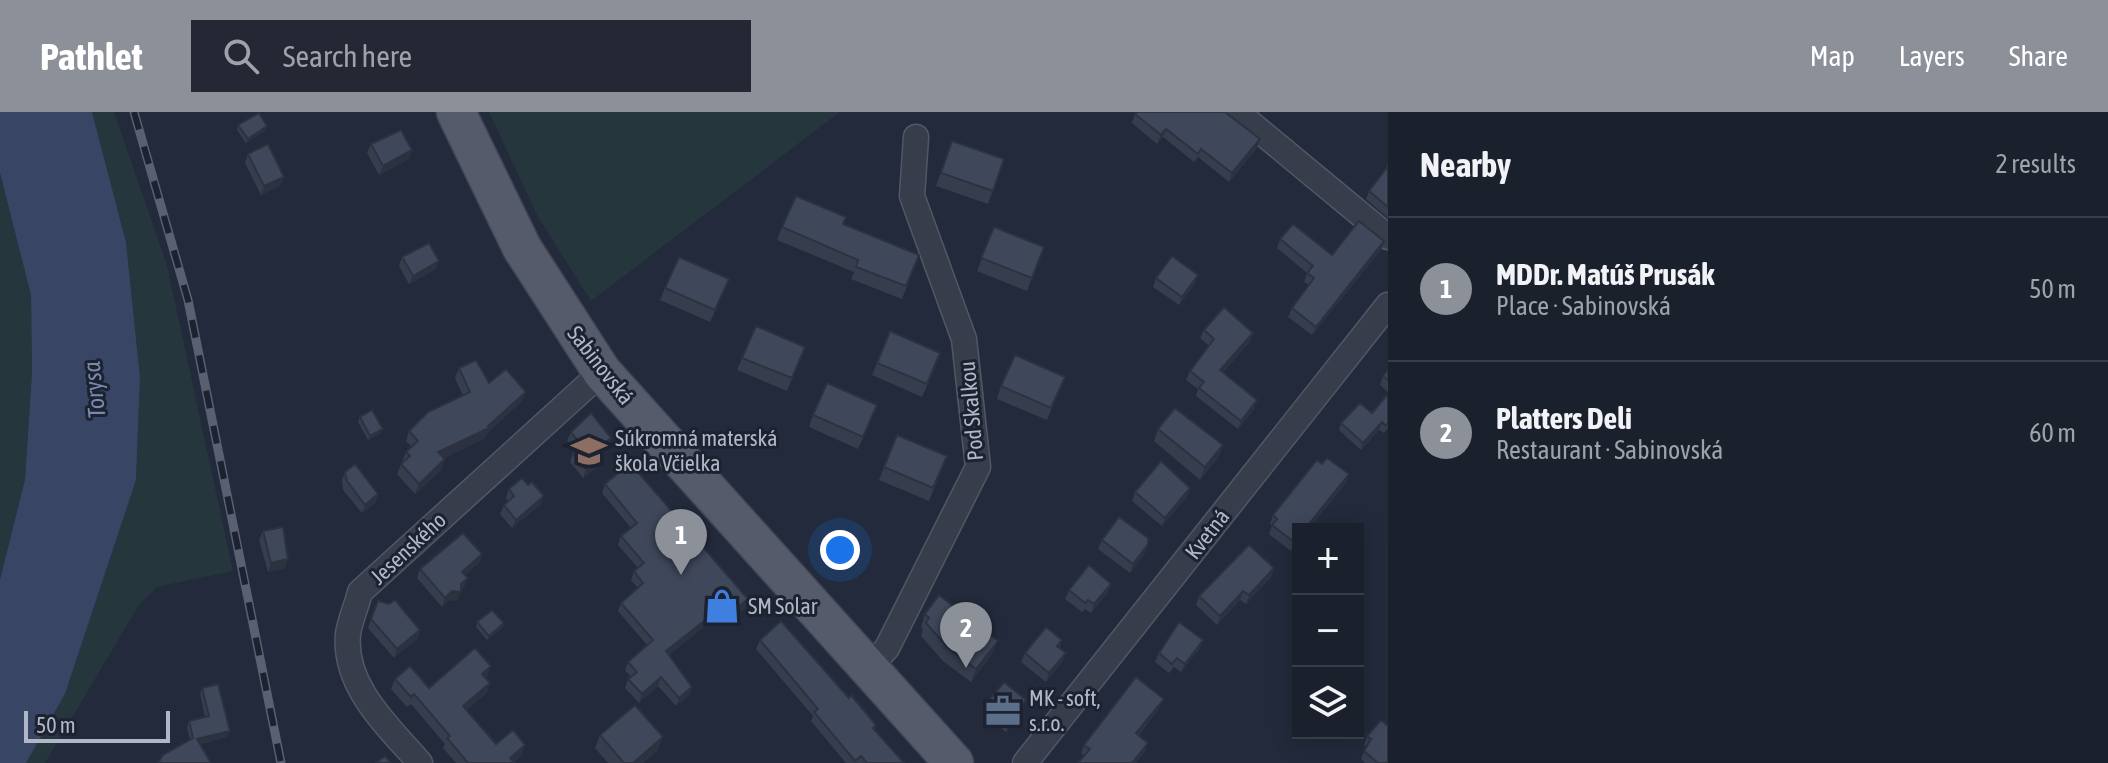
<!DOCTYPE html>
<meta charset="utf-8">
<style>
body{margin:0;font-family:"Asap Condensed",sans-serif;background:#232834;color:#f1f3f6}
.controls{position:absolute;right:24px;bottom:24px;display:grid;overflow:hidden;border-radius:0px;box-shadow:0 4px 20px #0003}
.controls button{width:72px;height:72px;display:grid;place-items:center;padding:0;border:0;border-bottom:2px solid #383e48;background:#1a202c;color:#f1f3f6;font:40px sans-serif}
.scale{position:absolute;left:24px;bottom:20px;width:146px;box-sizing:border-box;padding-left:8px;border:4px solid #b2b7c7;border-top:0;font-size:22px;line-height:28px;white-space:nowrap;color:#b2b7c7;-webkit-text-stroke:6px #1c2230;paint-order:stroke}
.you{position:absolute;left:840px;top:438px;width:28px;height:28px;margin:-20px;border:6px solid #fff;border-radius:50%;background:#1a73e8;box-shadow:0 0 0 12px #1a73e833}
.badge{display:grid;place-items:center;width:52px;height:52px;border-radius:50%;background:#8c9099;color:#fff;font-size:26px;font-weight:700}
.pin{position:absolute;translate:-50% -66px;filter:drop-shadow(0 2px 4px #0008)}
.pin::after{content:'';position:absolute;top:42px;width:28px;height:24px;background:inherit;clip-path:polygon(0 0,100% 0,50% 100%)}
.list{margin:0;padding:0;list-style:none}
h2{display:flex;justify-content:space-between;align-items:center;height:104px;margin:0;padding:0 32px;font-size:34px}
h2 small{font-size:26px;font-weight:400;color:#9fa3a9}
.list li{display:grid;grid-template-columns:52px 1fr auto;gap:24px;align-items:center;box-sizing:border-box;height:144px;padding:0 32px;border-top:2px solid #383e48}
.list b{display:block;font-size:30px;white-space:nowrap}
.list p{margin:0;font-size:26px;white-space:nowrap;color:#9fa3a9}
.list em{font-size:26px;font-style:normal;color:#9fa3a9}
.icon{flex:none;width:44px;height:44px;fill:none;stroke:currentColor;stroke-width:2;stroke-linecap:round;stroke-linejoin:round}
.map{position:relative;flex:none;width:1388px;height:651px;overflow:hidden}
header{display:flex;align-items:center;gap:48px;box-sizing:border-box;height:112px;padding:0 40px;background:#8c9099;color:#fff}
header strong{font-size:38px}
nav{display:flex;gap:44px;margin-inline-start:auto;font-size:28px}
.search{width:560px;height:72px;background:#232834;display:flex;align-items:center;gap:20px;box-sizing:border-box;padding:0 28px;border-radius:0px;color:#9fa3a9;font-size:30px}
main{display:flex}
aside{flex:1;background:#1a202c}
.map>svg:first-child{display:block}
.green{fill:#25363c}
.water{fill:#384564}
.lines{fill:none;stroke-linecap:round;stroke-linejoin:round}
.minor-casing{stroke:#525766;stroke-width:27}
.primary-casing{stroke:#404654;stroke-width:41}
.minor{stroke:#373d4b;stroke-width:24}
.primary{stroke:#555b6b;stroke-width:38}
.rail-casing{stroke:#596072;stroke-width:9}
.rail{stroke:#1c2230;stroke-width:6;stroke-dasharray:18;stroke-linecap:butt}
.wall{fill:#363e4e}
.shaded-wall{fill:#2c3240}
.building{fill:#3f485b;stroke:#2c3240;stroke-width:2}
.labels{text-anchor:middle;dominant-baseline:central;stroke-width:6;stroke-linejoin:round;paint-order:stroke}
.street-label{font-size:22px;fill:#b2b7c7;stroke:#1c2230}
.poi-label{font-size:22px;fill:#b2b7c7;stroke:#1c2230;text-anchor:start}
.water-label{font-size:24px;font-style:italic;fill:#7a8aae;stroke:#1c2230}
</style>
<header>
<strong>Pathlet</strong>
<div class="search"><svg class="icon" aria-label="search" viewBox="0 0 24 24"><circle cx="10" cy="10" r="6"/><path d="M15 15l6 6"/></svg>Search here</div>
<nav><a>Map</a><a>Layers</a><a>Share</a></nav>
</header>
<main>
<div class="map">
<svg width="1388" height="651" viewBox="0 0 1388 651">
<rect width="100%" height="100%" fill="#232a3b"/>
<path class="green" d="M 92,0 L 114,0 L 167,153 L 233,459 L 157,475 L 139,493 L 45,651 L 26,651 L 65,582 L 136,368 L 140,265 L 126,130 Z
M 489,0 L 840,0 L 591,189 L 537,103 Z
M 0,61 L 31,183 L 32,260 L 25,367 L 0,468 Z"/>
<path class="water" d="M 0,0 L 92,0 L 126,130 L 140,265 L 136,368 L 65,582 L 26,651 L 0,651 L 0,468 L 25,367 L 32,260 L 31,183 L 0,61 Z"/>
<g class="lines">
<g class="minor-casing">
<path id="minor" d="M 1237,0 L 1388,125
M 870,554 L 887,536 L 978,355 L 964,227 L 912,84 L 916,25
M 420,651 C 389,615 343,575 348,522 C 350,508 357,493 360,480 L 602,260
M 1025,651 L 1388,193"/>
</g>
<g class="primary-casing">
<path id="primary" d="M 456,0 L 522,136 L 602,260 L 954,651"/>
</g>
<use href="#minor" class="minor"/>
<use href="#primary" class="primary"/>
<g class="rail-casing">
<path id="rail" d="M 134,0 L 188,188 L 281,651"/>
</g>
<use href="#rail" class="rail"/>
</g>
<path class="wall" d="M 1135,2 L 1260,27 L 1257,36 L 1229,70 L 1198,45 L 1194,50 L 1163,25 L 1157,32 L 1132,11 Z
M 238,13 L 266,18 L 246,31 L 237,18 Z
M 952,29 L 1004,47 L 988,92 L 936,74 Z
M 371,32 L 409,47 L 379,63 L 367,41 Z
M 248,42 L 281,73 L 261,83 L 245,51 Z
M 1388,54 L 1388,106 L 1366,87 L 1369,79 Z
M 843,113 L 919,143 L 902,187 L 851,167 L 854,160 L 777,128 L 782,115 Z
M 994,115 L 1044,135 L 1027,179 L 977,159 Z
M 1280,127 L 1332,143 L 1384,129 L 1381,138 L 1312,223 L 1288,205 L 1292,196 L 1309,173 L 1304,170 L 1307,161 L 1277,136 Z
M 402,145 L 436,157 L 409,172 L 399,154 Z
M 1156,166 L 1195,172 L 1179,193 L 1153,175 Z
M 665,176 L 724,179 L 710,210 L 660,188 Z
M 1204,218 L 1253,221 L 1250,230 L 1223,260 L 1254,297 L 1238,317 L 1196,284 L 1198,277 L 1186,268 L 1190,259 L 1209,234 L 1200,226 Z
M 742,246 L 800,247 L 787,279 L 737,258 Z
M 877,251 L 936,254 L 922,285 L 872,263 Z
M 459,256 L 489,271 L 526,280 L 522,289 L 488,320 L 485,326 L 444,346 L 442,357 L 415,382 L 397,362 L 406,340 L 412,335 L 406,329 L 409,319 L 463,284 L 455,266 Z
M 1388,258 L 1388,280 L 1380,273 L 1383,264 Z
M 1065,265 L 1047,308 L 997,287 L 1001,274 Z
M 1388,285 L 1388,316 L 1384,321 L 1379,318 L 1361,338 L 1339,318 L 1341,311 L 1372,301 Z
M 813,303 L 872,306 L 858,337 L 809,315 Z
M 360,305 L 381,321 L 368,328 L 358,310 Z
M 1158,317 L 1223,333 L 1218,346 L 1200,368 L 1154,329 Z
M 571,320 L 611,326 L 608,335 L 595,345 L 595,357 L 583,366 L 570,350 L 573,341 L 576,339 L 567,329 Z
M 1322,352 L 1349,362 L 1346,371 L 1291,439 L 1269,422 L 1272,414 L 1270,412 L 1273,403 Z
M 884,355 L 942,357 L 929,389 L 879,368 Z
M 345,360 L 378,382 L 375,391 L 362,401 L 343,378 L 342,368 Z
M 605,372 L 745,496 L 722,514 L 715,506 L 669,543 L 692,575 L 689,583 L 676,594 L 658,574 L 639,591 L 625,576 L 628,567 L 631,565 L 625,558 L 628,550 L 647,533 L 618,499 L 621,491 L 638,476 L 631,468 L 634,459 L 638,456 L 618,433 L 621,424 L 631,416 L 602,381 Z
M 528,373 L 544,384 L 540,393 L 512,416 L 500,402 L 504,393 L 508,389 L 506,386 L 509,377 Z
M 1190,376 L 1187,385 L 1162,414 L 1132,389 L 1135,380 Z
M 263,419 L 285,456 L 268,460 L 259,428 Z
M 1102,428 L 1145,441 L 1130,461 L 1098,437 Z
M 482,442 L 479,451 L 465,463 L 468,466 L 464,475 L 461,478 L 457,489 L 449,488 L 442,495 L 417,466 L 420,457 Z
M 1274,456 L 1271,465 L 1246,492 L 1240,488 L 1217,513 L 1196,493 L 1199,484 Z
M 1111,472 L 1108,480 L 1091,501 L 1085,497 L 1082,500 L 1065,487 L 1069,478 Z
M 378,489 L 420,518 L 417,527 L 394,546 L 368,516 Z
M 925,502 L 998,529 L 993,541 L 971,570 L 943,549 L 921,524 L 923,517 L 921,515 Z
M 477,510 L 504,511 L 502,516 L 487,528 L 476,515 Z
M 760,528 L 849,586 L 876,613 L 875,618 L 904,651 L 846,651 L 811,609 L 813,604 L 756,537 Z
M 1062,528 L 1059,536 L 1066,541 L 1062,550 L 1046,570 L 1021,550 L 1025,541 Z
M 1203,528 L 1199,537 L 1181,560 L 1174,555 L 1169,561 L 1155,550 L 1159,541 Z
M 491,554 L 487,564 L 485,566 L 487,581 L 466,598 L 496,632 L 522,643 L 514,650 L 515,651 L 456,651 L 443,636 L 445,632 L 411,592 L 407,595 L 391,577 L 395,567 L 429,576 Z
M 202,576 L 227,625 L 200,632 L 190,628 L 187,615 L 189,609 L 205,605 L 200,582 Z
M 986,592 L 1023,596 L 1006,620 L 983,601 Z
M 1160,595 L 1139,623 L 1145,639 L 1136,651 L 1078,651 L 1085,644 L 1081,641 L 1084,633 Z
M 1388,614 L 1388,651 L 1365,651 L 1361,647 L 1366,635 L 1364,633 L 1367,624 Z
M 600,623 L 658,638 L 643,651 L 608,651 L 595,636 Z"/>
<path class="shaded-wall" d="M 267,14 L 266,18 L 246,31 L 248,27 Z
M 1166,17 L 1163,25 L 1157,32 L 1161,23 Z
M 1260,27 L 1257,36 L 1229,70 L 1232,61 Z
M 412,38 L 409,47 L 379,63 L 383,54 Z
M 284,65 L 281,73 L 261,83 L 264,74 Z
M 1384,129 L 1381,138 L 1312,223 L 1316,215 Z
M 439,149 L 436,157 L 409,172 L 413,164 Z
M 1198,163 L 1195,172 L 1179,193 L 1182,185 Z
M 1253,221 L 1250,230 L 1217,267 L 1220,258 Z
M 526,280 L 522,289 L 488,320 L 485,326 L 435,350 L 438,340 L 488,314 Z
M 1257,288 L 1254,297 L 1238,317 L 1241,309 Z
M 1382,310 L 1379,318 L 1361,338 L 1363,331 Z
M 383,317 L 381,321 L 368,328 L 370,324 Z
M 611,326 L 608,335 L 589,350 L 592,341 Z
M 1223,333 L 1218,346 L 1200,368 L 1205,355 Z
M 445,347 L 442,357 L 415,382 L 419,372 Z
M 598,348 L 595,357 L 583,366 L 586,357 Z
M 1349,362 L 1346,371 L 1309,417 L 1305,417 Z
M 1190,376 L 1187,385 L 1162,414 L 1165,406 Z
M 378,382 L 375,391 L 362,401 L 365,393 Z
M 544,384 L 540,393 L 512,416 L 516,408 Z
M 1298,426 L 1298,431 L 1291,439 L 1294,430 Z
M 1148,432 L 1145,441 L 1130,461 L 1133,452 Z
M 482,442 L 479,451 L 459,469 L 462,460 Z
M 288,447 L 285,456 L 268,460 L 271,451 Z
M 1274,456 L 1271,465 L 1246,492 L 1249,483 Z
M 468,466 L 464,475 L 458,480 L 461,480 L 457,489 L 449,488 L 442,495 L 445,486 Z
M 1111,472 L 1108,480 L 1091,501 L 1094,492 Z
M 1243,479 L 1240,488 L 1217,513 L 1220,504 Z
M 748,487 L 745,496 L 722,514 L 725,506 Z
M 718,498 L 715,506 L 663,548 L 666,539 Z
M 504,511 L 502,516 L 487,528 L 489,524 Z
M 420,518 L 417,527 L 394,546 L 397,537 Z
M 1203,528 L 1199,537 L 1181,560 L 1185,552 Z
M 998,529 L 993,541 L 971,570 L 976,557 Z
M 1066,541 L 1062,550 L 1046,570 L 1049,561 Z
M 491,554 L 487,564 L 478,572 L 482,562 Z
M 661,565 L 658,574 L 639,591 L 642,582 Z
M 490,571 L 487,581 L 459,604 L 463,594 Z
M 692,575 L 689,583 L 676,594 L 679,586 Z
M 1164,587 L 1160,595 L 1133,629 L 1136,621 Z
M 1026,588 L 1023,596 L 1006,620 L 1010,611 Z
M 230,619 L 227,625 L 195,633 L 197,627 Z
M 663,625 L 658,638 L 643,651 L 633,651 Z
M 1148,631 L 1145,639 L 1136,651 L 1132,651 Z
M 525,633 L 522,643 L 512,651 L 510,646 Z"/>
<path class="building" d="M 1137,0 L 1225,0 L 1260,27 L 1232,61 L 1201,37 L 1198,42 L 1166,17 L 1161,23 L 1135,2 Z
M 259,1 L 267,14 L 248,27 L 238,13 Z
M 401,18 L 412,38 L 383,54 L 371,32 Z
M 952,29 L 1004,47 L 993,79 L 941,61 Z
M 268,32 L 284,65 L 264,74 L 248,42 Z
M 1388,54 L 1388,95 L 1369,79 Z
M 796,84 L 846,105 L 843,112 L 919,143 L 906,174 L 856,155 L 858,148 L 782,115 Z
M 1359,109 L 1384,129 L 1316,215 L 1292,196 L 1314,166 L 1307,161 L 1313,154 L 1280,127 L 1293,112 L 1332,143 Z
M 994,115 L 1044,135 L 1032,166 L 981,146 Z
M 429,131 L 439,149 L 413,164 L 402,145 Z
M 1172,144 L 1198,163 L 1182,185 L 1156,166 Z
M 679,145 L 729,167 L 715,198 L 665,176 Z
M 1224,195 L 1253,221 L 1220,258 L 1257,288 L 1241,309 L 1199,276 L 1204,270 L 1190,259 L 1214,227 L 1204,218 Z
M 756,214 L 805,235 L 792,266 L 742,246 Z
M 890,219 L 940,241 L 927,272 L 877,251 Z
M 1015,243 L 1065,265 L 1051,296 L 1001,274 Z
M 476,248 L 489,271 L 506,257 L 526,280 L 488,314 L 489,316 L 438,340 L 445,347 L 419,372 L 401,352 L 410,344 L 406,340 L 418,329 L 409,319 L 428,300 L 470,280 L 459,256 Z
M 1388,258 L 1388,268 L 1383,264 Z
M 827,271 L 877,293 L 863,325 L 813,303 Z
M 1386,284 L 1388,285 L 1388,311 L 1386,314 L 1382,310 L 1363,331 L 1341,311 L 1360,291 L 1372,301 Z
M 1175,296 L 1223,333 L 1205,355 L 1158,317 Z
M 372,298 L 383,317 L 370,324 L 360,305 Z
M 591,301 L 611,326 L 592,341 L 598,348 L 586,357 L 573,341 L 582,334 L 571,320 Z
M 897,323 L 947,344 L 933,376 L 884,355 Z
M 1327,346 L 1349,362 L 1305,417 L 1298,417 L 1298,426 L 1294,430 L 1272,413 L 1277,407 L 1273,403 L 1317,348 L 1322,352 Z
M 1161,349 L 1190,376 L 1165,406 L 1135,380 Z
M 630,351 L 748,487 L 725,506 L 718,498 L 666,539 L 692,575 L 679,586 L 661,565 L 642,582 L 628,567 L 637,560 L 628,550 L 653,528 L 621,491 L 643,471 L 634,459 L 644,451 L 621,424 L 637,411 L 605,372 Z
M 355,352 L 378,382 L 365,393 L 347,369 L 345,360 Z
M 522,366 L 528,373 L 532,370 L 544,384 L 516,408 L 504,393 L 514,384 L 509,377 Z
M 1119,405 L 1148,426 L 1148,432 L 1133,452 L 1102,428 Z
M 283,415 L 288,447 L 271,451 L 263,419 Z
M 463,421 L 482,442 L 462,460 L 468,466 L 461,472 L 461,480 L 452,479 L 445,486 L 420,457 Z
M 1249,433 L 1274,456 L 1249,483 L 1243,479 L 1220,504 L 1199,484 Z
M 1089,453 L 1111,472 L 1094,492 L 1088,488 L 1085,491 L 1069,478 Z
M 939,483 L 998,529 L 976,557 L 948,536 L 926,511 L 929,506 L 925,502 Z
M 395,488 L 420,518 L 397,537 L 371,507 L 378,489 L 389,492 Z
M 492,498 L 504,511 L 489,524 L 477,510 Z
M 781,509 L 849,586 L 851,583 L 876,613 L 873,616 L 904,651 L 867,651 L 861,644 L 855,649 L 814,600 L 818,597 L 760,528 Z
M 1179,510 L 1203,528 L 1185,552 L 1177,546 L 1172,552 L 1159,541 Z
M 1046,515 L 1062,528 L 1057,534 L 1066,541 L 1049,561 L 1025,541 Z
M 475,536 L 491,554 L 482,562 L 490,571 L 463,594 L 496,632 L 513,618 L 525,633 L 510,646 L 515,651 L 468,651 L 447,626 L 450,624 L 414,582 L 411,585 L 395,567 L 410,554 L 429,576 Z
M 1136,565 L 1164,587 L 1136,621 L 1148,631 L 1132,651 L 1078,651 L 1090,637 L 1084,633 Z
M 1004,570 L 1026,588 L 1010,611 L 986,592 Z
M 218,572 L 230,619 L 197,627 L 211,651 L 158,651 L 163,643 L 193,626 L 189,609 L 209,604 L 202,576 Z
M 635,593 L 663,625 L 633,651 L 624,651 L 600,623 Z
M 1381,608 L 1388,614 L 1388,651 L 1378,651 L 1364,639 L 1371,627 L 1367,624 Z
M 385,644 L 391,651 L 376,651 Z"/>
<defs>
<g id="school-bare" transform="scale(2.76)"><path d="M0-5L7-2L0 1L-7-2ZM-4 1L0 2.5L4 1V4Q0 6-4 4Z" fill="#8d6e63" stroke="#1c2230" stroke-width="2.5" paint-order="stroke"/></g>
<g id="shop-bare" transform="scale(2.76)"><path d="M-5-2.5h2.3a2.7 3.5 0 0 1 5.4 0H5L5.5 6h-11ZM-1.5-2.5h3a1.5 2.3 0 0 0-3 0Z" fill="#3f7fe0" stroke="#1c2230" stroke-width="2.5" paint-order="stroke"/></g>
<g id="office-bare" transform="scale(2.76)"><path d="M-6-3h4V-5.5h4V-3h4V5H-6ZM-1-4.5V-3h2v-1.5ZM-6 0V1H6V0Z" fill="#5c6f8a" stroke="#1c2230" stroke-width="2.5" paint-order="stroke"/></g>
</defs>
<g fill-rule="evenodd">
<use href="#school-bare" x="589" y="339"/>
<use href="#shop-bare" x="722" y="494"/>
<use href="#office-bare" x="1003" y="599"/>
</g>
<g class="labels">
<g class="street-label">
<text transform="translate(601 253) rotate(52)">Sabinovská</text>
<text transform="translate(971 299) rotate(-95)">Pod Skalkou</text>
<text transform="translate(1207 422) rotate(-52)">Kvetná</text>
<text transform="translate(408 436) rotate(-43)">Jesenského</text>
</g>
<g class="poi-label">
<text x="615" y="326">Súkromná materská<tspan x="615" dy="25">škola Včielka</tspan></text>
<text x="748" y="494">SM Solar</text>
<text x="1029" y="586">MK - soft,<tspan x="1029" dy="25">s.r.o.</tspan></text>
</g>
<g class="water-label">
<text transform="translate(94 278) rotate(-96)">Torysa</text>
</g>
</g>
</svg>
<div class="controls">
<button>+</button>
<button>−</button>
<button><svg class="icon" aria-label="layers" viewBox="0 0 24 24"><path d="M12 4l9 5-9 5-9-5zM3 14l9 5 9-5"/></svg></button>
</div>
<div class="scale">50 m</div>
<div class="you"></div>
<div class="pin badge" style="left:681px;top:463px">1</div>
<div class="pin badge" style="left:966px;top:556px">2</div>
</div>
<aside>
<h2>Nearby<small>2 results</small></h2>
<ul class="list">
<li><span class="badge">1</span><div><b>MDDr. Matúš Prusák</b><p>Place · Sabinovská</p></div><em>50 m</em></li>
<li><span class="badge">2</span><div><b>Platters Deli</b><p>Restaurant · Sabinovská</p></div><em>60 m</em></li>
</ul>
</aside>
</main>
